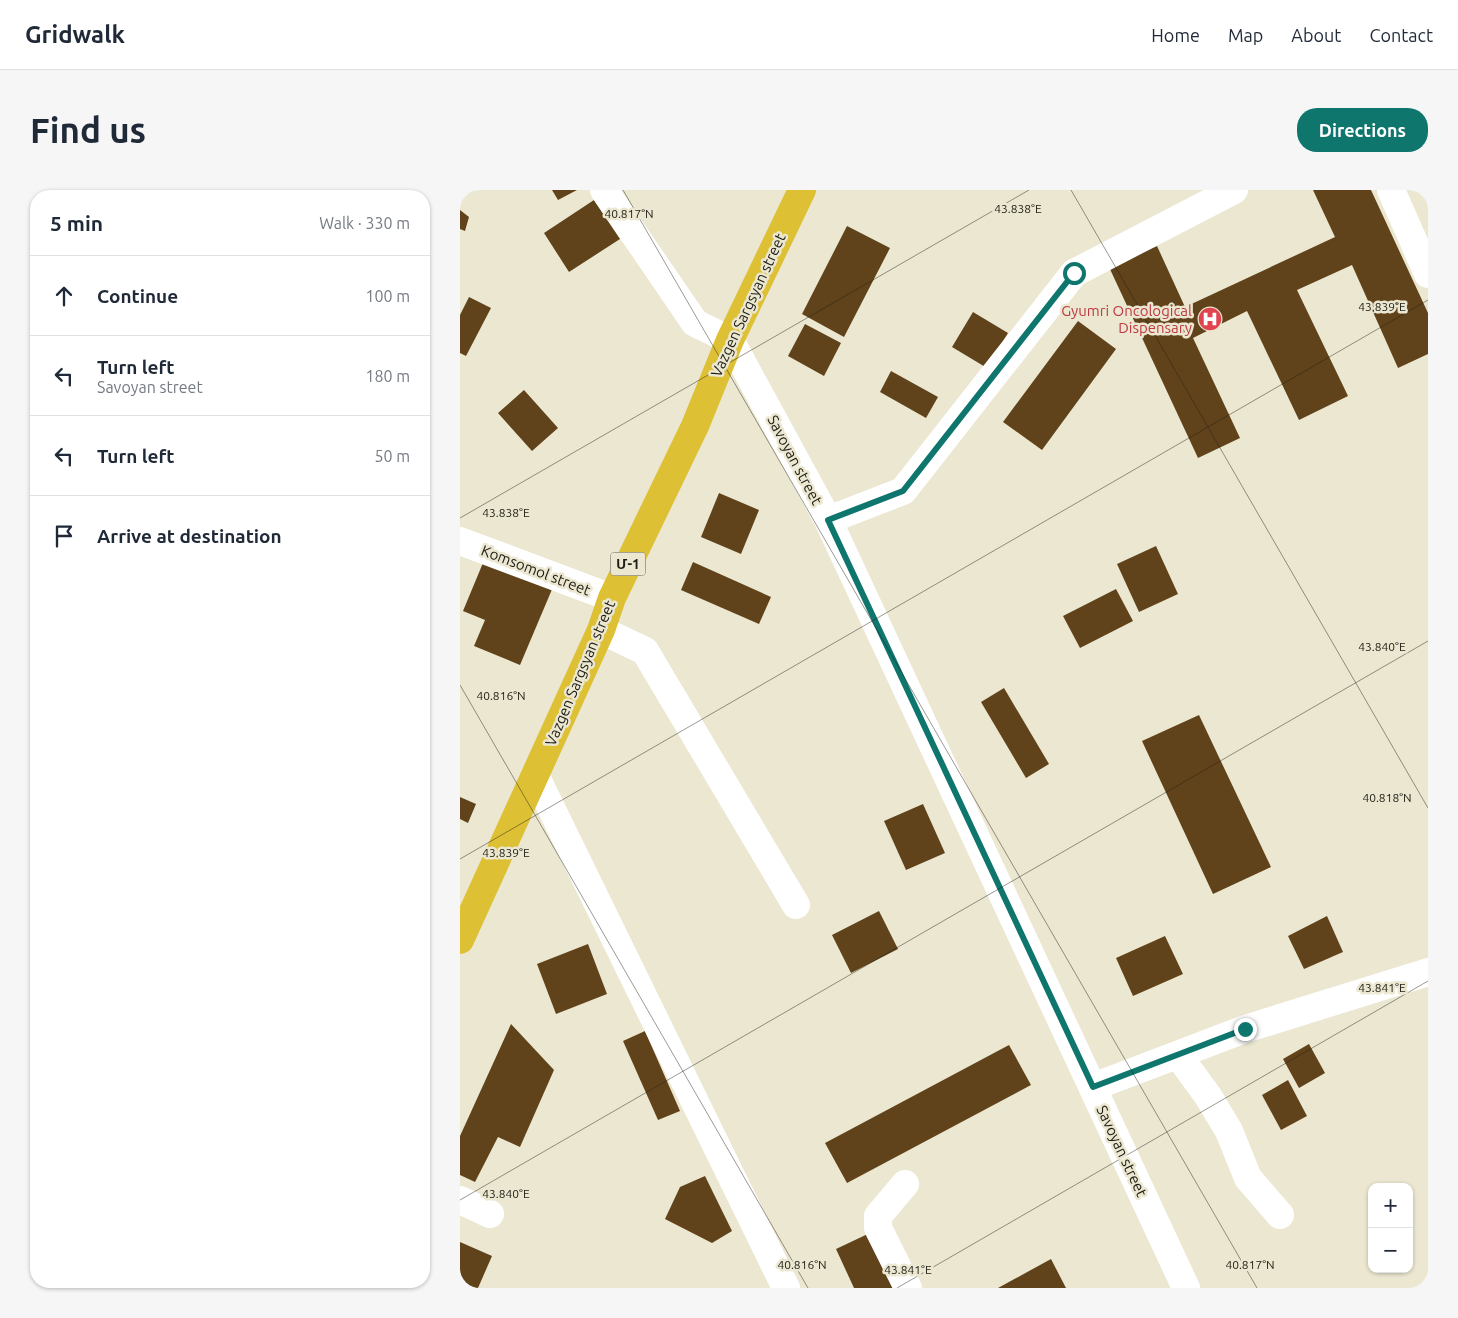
<!DOCTYPE html>
<meta charset="utf-8">
<style>
body{margin:0;font-family:Ubuntu,"Noto Sans Armenian",sans-serif;background:#f6f6f7;color:#1f2937}
.controls{position:absolute;right:15px;bottom:15px;display:grid;overflow:hidden;border-radius:10px;box-shadow:0 1px 4px #0004}
.controls button{width:45px;height:45px;display:grid;place-items:center;padding:0;border:0;border-bottom:1px solid #e0e1e3;background:#fff;color:#1f2937;font:25px sans-serif}
.stop{position:absolute;width:15px;height:15px;margin:-11px;border:4px solid #0f766e;border-radius:50%;background:#fff}
.stop.end{background:#0f766e;border-color:#fff;box-shadow:0 1px 5px #0008}
.list{margin:0;padding:0;list-style:none}
h2{display:flex;justify-content:space-between;align-items:center;height:65px;margin:0;padding:0 20px;font-size:21px}
h2 small{font-size:16px;font-weight:400;color:#747a83}
.list li{display:grid;grid-template-columns:32px 1fr auto;gap:15px;align-items:center;box-sizing:border-box;height:80px;padding:0 20px;border-top:1px solid #e0e1e3}
.list b{display:block;font-size:19px;white-space:nowrap}
.list p{margin:0;font-size:16px;white-space:nowrap;color:#747a83}
.list em{font-size:16px;font-style:normal;color:#747a83}
.icon{flex:none;width:28px;height:28px;fill:none;stroke:currentColor;stroke-width:2;stroke-linecap:round;stroke-linejoin:round}
.map{position:relative;flex:none;width:968px;height:1098px;overflow:hidden;border-radius:20px}
header{display:flex;align-items:center;gap:30px;box-sizing:border-box;height:70px;padding:0 25px;background:#fff;border-bottom:1px solid #e0e1e3}
header strong{font-size:24px}
nav{display:flex;gap:28px;margin-inline-start:auto;font-size:18px}
.intro{display:flex;align-items:center;justify-content:space-between;box-sizing:border-box;height:120px;padding:0 30px}
h1{margin:0;font-size:35px}
.button{padding:12px 22px;border-radius:20px;background:#0f766e;color:#fff;font-size:18px;font-weight:700}
main{display:flex;gap:30px;padding:0 30px}
aside{flex:1;background:#fff;border-radius:20px;box-shadow:0 1px 4px #0004}
.map>svg:first-child{display:block}
.building{fill:#61431b}
.lines{fill:none;stroke-linecap:round;stroke-linejoin:round}
.minor{stroke:#fff;stroke-width:28}
.highway{stroke:#dec035;stroke-width:28}
.route{stroke:#0f766e;stroke-width:6}
.ticks{fill:none;stroke:#1e1c14;stroke-width:1;stroke-opacity:0.45}
.labels{text-anchor:middle;dominant-baseline:central;stroke-width:5;stroke-linejoin:round;paint-order:stroke}
.shield{fill:#ebe7d1;stroke:#5c594d;stroke-width:1}
.shield-label{font-size:14px;font-weight:bold;fill:#1e1c14}
.street-label{font-size:15px;fill:#1e1c14;stroke:#ebe7d1}
.health-label{font-size:15px;fill:#be3a42;stroke:#ebe7d1;text-anchor:end}
.ticks-label{font-size:12px;text-anchor:middle;fill:#1e1c14;stroke:#ebe7d1;stroke-width:5;stroke-linejoin:round;paint-order:stroke}
</style>
<header>
<strong>Gridwalk</strong>
<nav><a>Home</a><a>Map</a><a>About</a><a>Contact</a></nav>
</header>
<div class="intro"><h1>Find us</h1><a class="button">Directions</a></div>
<main>
<aside>
<h2>5 min<small>Walk · 330 m</small></h2>
<ul class="list">
<li><svg class="icon" aria-label="ahead" viewBox="0 0 24 24"><path d="M12 20V5M6 11l6-6 6 6"/></svg><div><b>Continue</b></div><em>100 m</em></li>
<li><svg class="icon" aria-label="left" viewBox="0 0 24 24"><path d="M17 20v-9H6M10 6l-5 5 5 5"/></svg><div><b>Turn left</b><p>Savoyan street</p></div><em>180 m</em></li>
<li><svg class="icon" aria-label="left" viewBox="0 0 24 24"><path d="M17 20v-9H6M10 6l-5 5 5 5"/></svg><div><b>Turn left</b></div><em>50 m</em></li>
<li><svg class="icon" aria-label="arrive" viewBox="0 0 24 24"><path d="M6 21V4h12l-3 4 3 4H6"/></svg><div><b>Arrive at destination</b></div></li>
</ul>
</aside>
<div class="map">
<svg width="968" height="1098" viewBox="0 0 968 1098">
<rect width="100%" height="100%" fill="#ebe7d1"/>
<path class="building" d="M 92,0 L 117,0 L 98,10 Z
M 853,0 L 911,0 L 968,123 L 968,164 L 938,178 L 892,75 L 837,100 L 888,206 L 839,230 L 787,121 L 733,148 L 780,248 L 738,268 L 649,77 L 697,56 L 725,117 L 875,47 Z
M 134,10 L 160,49 L 109,82 L 84,43 Z
M 0,20 L 9,27 L 5,41 L 0,39 Z
M 387,36 L 430,58 L 384,147 L 342,124 Z
M 9,107 L 31,118 L 6,166 L 0,163 L 0,125 Z
M 513,122 L 548,143 L 527,178 L 492,157 Z
M 618,131 L 656,159 L 582,260 L 543,232 Z
M 345,134 L 381,153 L 364,186 L 328,166 Z
M 431,181 L 478,207 L 466,228 L 420,202 Z
M 64,200 L 98,238 L 72,261 L 38,223 Z
M 259,303 L 299,320 L 281,364 L 241,347 Z
M 696,356 L 718,404 L 679,422 L 657,374 Z
M 25,368 L 93,397 L 60,475 L 14,456 L 25,430 L 3,421 Z
M 233,372 L 311,407 L 299,434 L 221,400 Z
M 656,399 L 673,431 L 620,458 L 603,426 Z
M 544,498 L 589,574 L 566,588 L 521,512 Z
M 739,525 L 811,677 L 753,704 L 682,551 Z
M 0,607 L 16,614 L 8,633 L 0,629 Z
M 463,614 L 485,663 L 446,680 L 424,631 Z
M 419,721 L 438,759 L 391,783 L 372,745 Z
M 867,726 L 883,762 L 844,779 L 828,746 Z
M 705,746 L 723,784 L 673,806 L 656,768 Z
M 128,754 L 147,804 L 96,824 L 77,774 Z
M 51,834 L 94,880 L 60,957 L 38,947 L 15,992 L 0,985 L 0,946 Z
M 185,841 L 220,921 L 198,930 L 163,851 Z
M 849,854 L 865,883 L 839,898 L 823,869 Z
M 549,855 L 571,895 L 387,993 L 365,953 Z
M 828,890 L 847,926 L 821,940 L 802,905 Z
M 245,986 L 272,1041 L 252,1053 L 205,1029 L 220,997 Z
M 412,1042 L 437,1098 L 394,1098 L 376,1059 Z
M 0,1052 L 32,1066 L 18,1098 L 0,1098 Z
M 591,1069 L 606,1098 L 538,1098 Z"/>
<g class="lines">
<path class="minor" d="M 144,0 L 235,133 L 270,150 L 368,330 L 726,1098
M 931,0 L 968,84
M 368,330 L 443,301 L 614,83 L 774,0
M 0,351 L 152,408
M 141,440 L 185,461 L 336,715
M 75,585 L 326,1098
M 718,865 L 748,906 L 769,941 L 788,988 L 820,1025
M 633,897 L 785,839 L 968,782
M 445,994 L 418,1026 L 418,1038 L 448,1098
M 0,1010 L 30,1024"/>
<path class="highway" d="M 0,750 L 141,440 L 152,408 L 235,236 L 270,150 L 342,0"/>
</g>
<g class="lines">
<path class="route" d="M 614,83 L 443,301 L 368,330 L 633,897 L 785,839"/>
</g>
<path class="ticks" d="M 163,0 L 797,1098M 611,0 L 968,618M 0,328 L 569,0M 0,495 L 348,1098M 0,669 L 968,110M 0,1010 L 968,451M 437,1098 L 968,791"/>
<defs>
<g id="hospital-disc" transform="scale(1.25)"><circle r="9.5" fill="#e0444e" stroke="#ebe7d1"/><path d="M-5-5h3v3.5h4V-5h3V5h-3V1.5h-4V5h-3Z" fill="#fff"/></g>
</defs>
<g fill-rule="evenodd">
<use href="#hospital-disc" x="750" y="129"/>
</g>
<g class="labels">
<rect class="shield" x="150.5" y="362.5" width="35" height="23" rx="4"/>
<g class="shield-label">
<text x="168" y="374">Մ-1</text>
</g>
<g class="street-label">
<text transform="translate(288 115) rotate(-65)">Vazgen Sargsyan street</text>
<text transform="translate(335 270) rotate(62)">Savoyan street</text>
<text transform="translate(76 380) rotate(21)">Komsomol street</text>
<text transform="translate(120 483) rotate(-67)">Vazgen Sargsyan street</text>
<text transform="translate(662 961) rotate(65)">Savoyan street</text>
</g>
<g class="health-label">
<text x="732" y="120">Gyumri Oncological<tspan x="732" dy="17">Dispensary</tspan></text>
</g>
</g>
<g class="ticks-label">
<text x="558" y="23">43.838°E</text>
<text x="169" y="28">40.817°N</text>
<text x="922" y="121">43.839°E</text>
<text x="46" y="327">43.838°E</text>
<text x="922" y="461">43.840°E</text>
<text x="41" y="510">40.816°N</text>
<text x="927" y="612">40.818°N</text>
<text x="46" y="667">43.839°E</text>
<text x="922" y="802">43.841°E</text>
<text x="46" y="1008">43.840°E</text>
<text x="342" y="1079">40.816°N</text>
<text x="790" y="1079">40.817°N</text>
<text x="448" y="1084">43.841°E</text>
</g>
</svg>
<div class="controls">
<button>+</button>
<button>−</button>
</div>
<div class="stop" style="left:614px;top:83px"></div>
<div class="stop end" style="left:785px;top:839px"></div>
</div>
</main>
